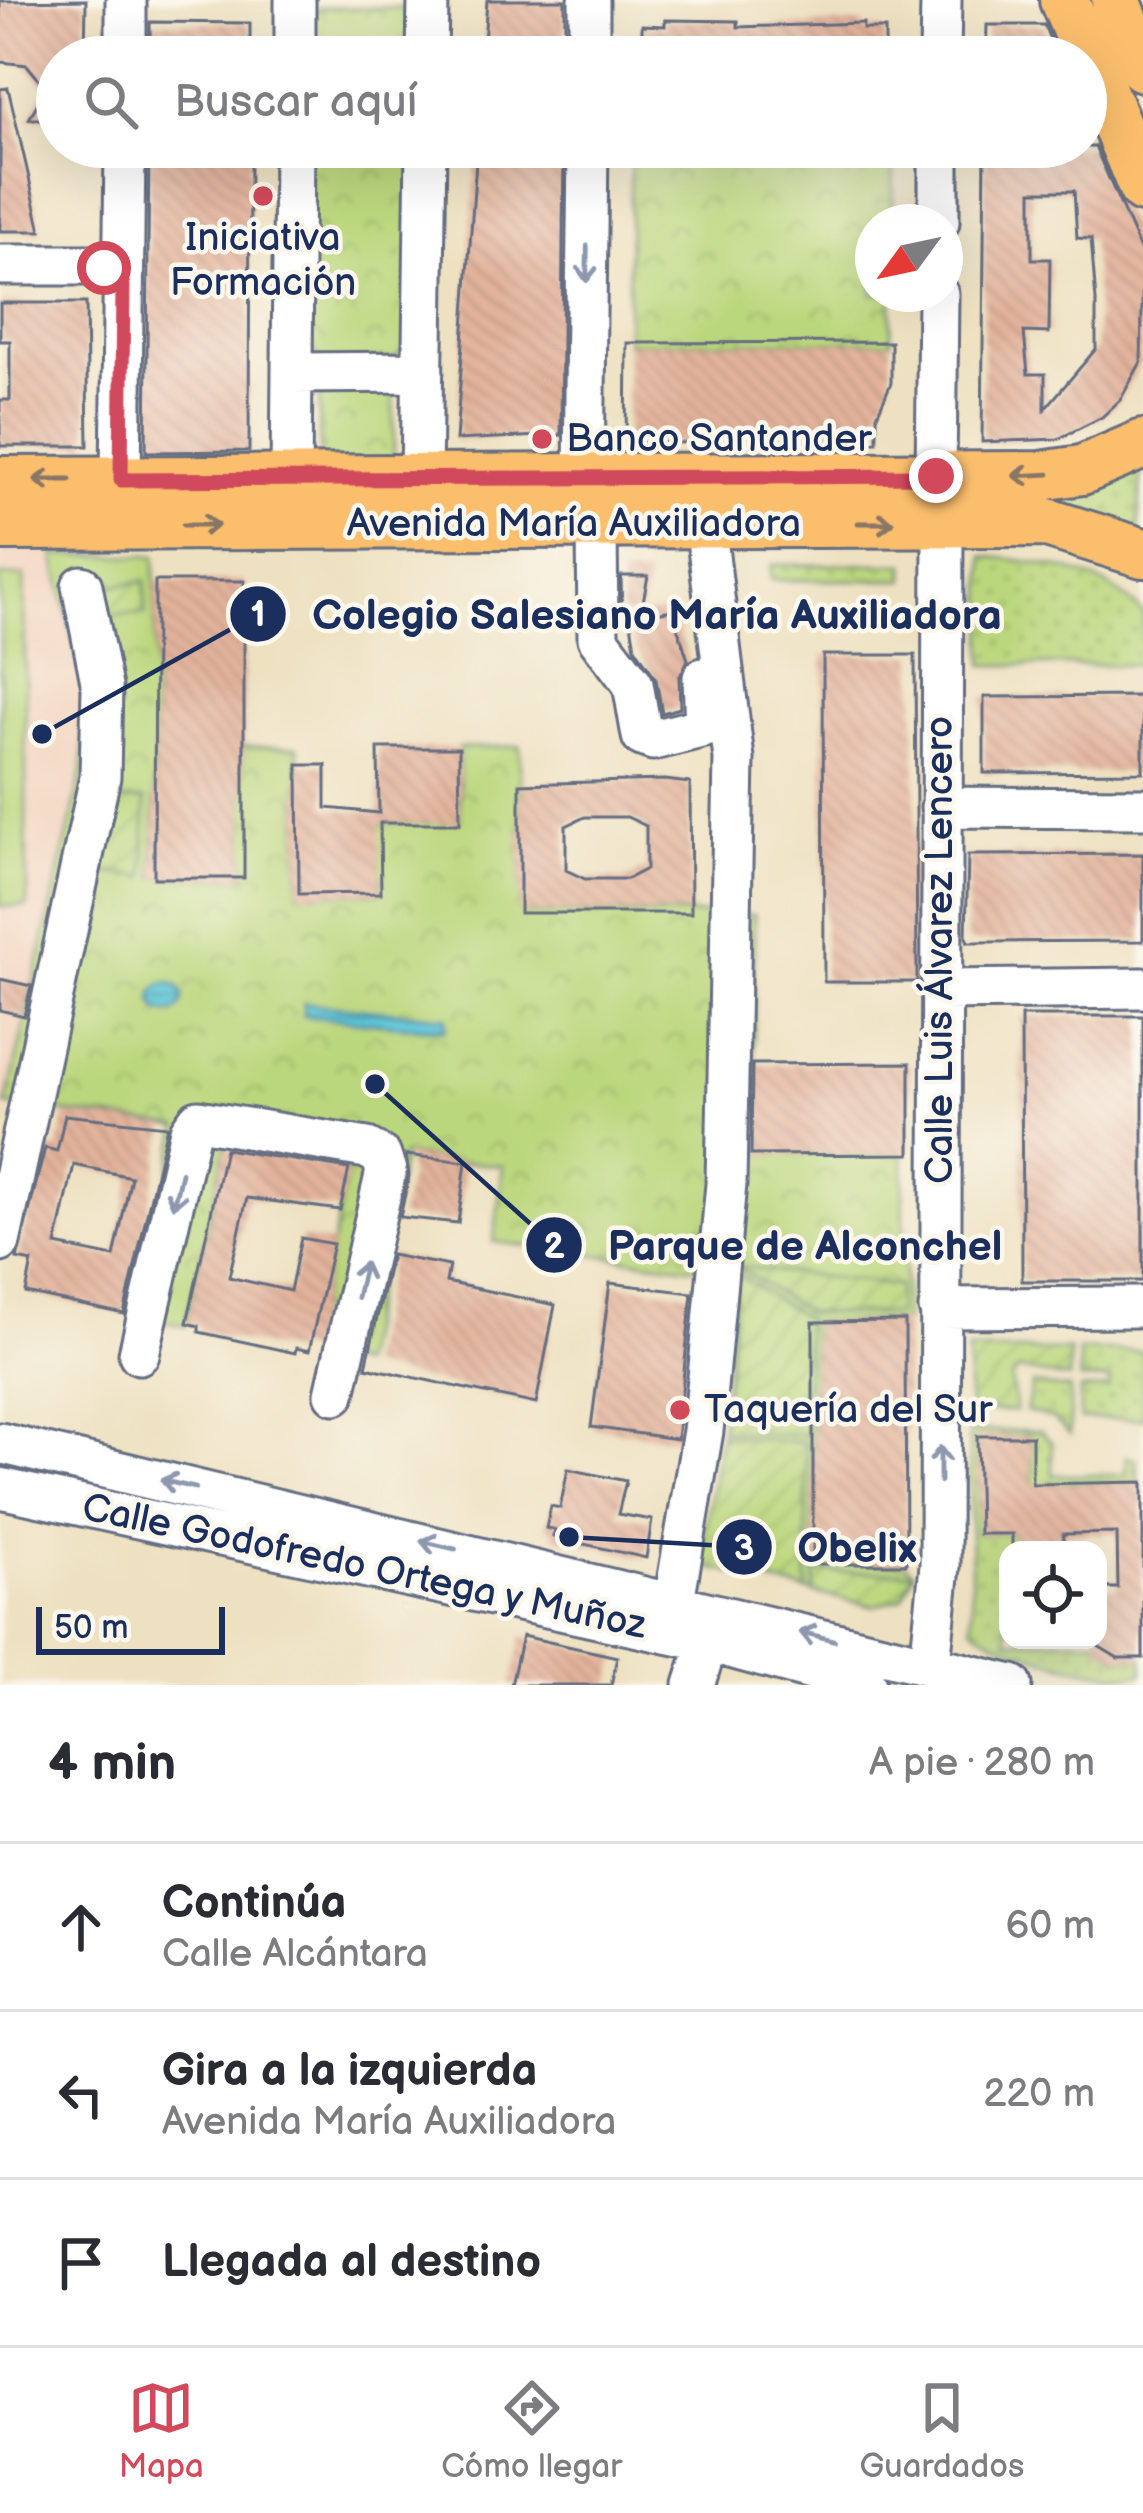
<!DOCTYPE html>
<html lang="es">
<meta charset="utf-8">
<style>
body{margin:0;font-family:"Balsamiq Sans",sans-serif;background:#f2f2f3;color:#2b2b33}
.controls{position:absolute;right:36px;bottom:36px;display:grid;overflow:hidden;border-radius:24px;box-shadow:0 12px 48px #0002}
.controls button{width:108px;height:108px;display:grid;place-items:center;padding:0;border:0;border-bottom:3px solid #e1e1e2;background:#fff;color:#2b2b33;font:60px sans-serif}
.compass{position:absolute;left:855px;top:204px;width:108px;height:108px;border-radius:50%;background:#fff;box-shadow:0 12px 48px #0002;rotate:237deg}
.scale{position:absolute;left:36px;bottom:30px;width:189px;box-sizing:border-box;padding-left:12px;border:6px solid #1b2f5e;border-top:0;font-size:33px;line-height:42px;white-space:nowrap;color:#1b2f5e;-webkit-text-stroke:9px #fbf7ec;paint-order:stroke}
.stop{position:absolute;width:36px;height:36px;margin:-27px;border:9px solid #d1495b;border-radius:50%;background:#fff}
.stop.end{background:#d1495b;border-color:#fff;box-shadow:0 3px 12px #0008}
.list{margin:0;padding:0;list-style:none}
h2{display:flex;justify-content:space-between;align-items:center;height:156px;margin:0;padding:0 48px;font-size:51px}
h2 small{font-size:39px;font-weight:400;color:#7c7c81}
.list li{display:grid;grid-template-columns:78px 1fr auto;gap:36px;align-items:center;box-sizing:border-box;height:168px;padding:0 48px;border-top:3px solid #e1e1e2}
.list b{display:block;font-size:45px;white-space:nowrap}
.list p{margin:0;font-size:39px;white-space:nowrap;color:#7c7c81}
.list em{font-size:39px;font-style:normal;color:#7c7c81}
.icon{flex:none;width:66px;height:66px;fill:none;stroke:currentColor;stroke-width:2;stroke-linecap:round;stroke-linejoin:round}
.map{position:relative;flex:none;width:1143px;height:1685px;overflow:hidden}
.search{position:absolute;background:#fff;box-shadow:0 12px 48px #0002;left:36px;right:36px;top:36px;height:132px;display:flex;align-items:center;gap:30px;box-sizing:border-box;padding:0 42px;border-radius:66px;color:#7c7c81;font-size:45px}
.sheet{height:660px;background:#fff}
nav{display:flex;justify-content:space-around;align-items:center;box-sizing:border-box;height:168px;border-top:3px solid #e1e1e2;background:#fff;font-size:33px;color:#7c7c81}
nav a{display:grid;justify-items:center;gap:6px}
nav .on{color:#d1495b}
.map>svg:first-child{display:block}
.built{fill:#f3d4bf}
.grass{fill:url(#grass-dots);stroke:#6b836e;stroke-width:3}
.park{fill:url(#park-crowns);stroke:#6b836e;stroke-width:3}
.garden{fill:url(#garden-furrows);stroke:#6b836e;stroke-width:3}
.pitch{fill:#bbd77d;stroke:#6b836e;stroke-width:3}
.water{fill:url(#water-rules);stroke:#3b7a9a;stroke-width:3}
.building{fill:url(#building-back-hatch);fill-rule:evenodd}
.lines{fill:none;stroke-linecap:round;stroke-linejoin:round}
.minor-casing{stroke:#656d81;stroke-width:45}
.major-casing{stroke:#656d81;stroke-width:54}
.minor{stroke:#fff;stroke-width:39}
.major{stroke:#fabe6d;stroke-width:48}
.oneway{stroke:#8d97ae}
.oneway2{stroke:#8a7666}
.route{stroke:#d1495b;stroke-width:15}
.poi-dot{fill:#d1495b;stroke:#fbf7ec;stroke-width:4.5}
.labels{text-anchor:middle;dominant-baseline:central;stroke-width:9;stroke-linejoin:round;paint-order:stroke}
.poi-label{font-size:39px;fill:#1b2f5e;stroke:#fbf7ec;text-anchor:start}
.street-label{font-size:39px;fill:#1b2f5e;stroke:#fbf7ec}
.leader{fill:none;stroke:#1b2f5e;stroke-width:4.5}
.callout-dot{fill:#1b2f5e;stroke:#fbf7ec;stroke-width:4.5}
.mark-label{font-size:36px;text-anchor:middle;font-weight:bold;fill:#fff}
.callout-label{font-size:42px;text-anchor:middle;font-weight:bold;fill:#1b2f5e;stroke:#fbf7ec;stroke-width:9;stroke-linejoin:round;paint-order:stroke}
</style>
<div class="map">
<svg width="1143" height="1685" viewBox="0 0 1143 1685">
<defs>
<pattern id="grass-dots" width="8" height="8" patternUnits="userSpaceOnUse" patternTransform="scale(3)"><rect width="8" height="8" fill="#bbd77d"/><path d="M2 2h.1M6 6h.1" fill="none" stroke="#a0b96e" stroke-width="1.8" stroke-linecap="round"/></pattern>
<pattern id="park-crowns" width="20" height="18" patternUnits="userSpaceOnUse" patternTransform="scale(3)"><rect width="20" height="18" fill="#bbd77d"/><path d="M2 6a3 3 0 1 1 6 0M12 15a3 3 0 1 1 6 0" fill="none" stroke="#a0b96e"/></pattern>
<pattern id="garden-furrows" width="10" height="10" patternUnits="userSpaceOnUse" patternTransform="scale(3)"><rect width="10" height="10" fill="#bbd77d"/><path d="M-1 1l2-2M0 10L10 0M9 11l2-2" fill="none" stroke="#a0b96e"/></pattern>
<pattern id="water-rules" width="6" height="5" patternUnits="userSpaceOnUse" patternTransform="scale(3)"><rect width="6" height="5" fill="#5bc5d7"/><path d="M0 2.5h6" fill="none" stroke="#4aa0b2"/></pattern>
<pattern id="building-back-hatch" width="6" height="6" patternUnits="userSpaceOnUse" patternTransform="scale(3)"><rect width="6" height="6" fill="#e3b39b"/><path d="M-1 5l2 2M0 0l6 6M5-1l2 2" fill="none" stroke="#c29a88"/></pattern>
</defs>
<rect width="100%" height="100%" fill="#fbf7ec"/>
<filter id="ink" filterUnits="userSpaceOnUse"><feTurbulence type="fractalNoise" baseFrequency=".00833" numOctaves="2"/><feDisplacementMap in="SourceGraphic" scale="24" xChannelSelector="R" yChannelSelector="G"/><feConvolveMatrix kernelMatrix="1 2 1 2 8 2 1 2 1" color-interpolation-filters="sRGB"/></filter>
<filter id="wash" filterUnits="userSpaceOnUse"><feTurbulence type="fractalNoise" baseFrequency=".004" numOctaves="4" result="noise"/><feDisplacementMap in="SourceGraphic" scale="48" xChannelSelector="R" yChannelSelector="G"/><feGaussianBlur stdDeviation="2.7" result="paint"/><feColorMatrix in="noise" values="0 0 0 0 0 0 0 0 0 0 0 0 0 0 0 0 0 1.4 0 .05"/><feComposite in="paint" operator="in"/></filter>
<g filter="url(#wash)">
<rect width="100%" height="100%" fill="#eee1c1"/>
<path class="built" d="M 0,548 L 52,548 L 86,696 L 82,772 L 0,1130 Z"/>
<path class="grass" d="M 1142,458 L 1138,531 L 1028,492 Z
M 984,556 C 1042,563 1100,568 1143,613 L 1143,665 L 984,665 Z
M 905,564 L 905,580 L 771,580 L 771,565 Z
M 1079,1351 L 1143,1351 L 1143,1418 L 1080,1419 L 1080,1390 L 1109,1388 L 1110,1380 L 1080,1379 Z
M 1032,1385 L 1070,1389 L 1070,1434 L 1052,1418 L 1026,1411 Z
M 969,1431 L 1040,1431 L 1052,1443 L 1053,1475 L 1126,1475 L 1127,1456 L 1136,1459 L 1139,1482 L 1047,1483 L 1033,1494 L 1031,1436 L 977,1437 L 979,1534 L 1031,1534 L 1008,1550 L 1008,1640 L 1095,1640 L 1118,1658 L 1143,1657 L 1143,1674 C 1105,1679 999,1652 972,1625 Z"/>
<path class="park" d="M 319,8 L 401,8 L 413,20 L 420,57 L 303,57 L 310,16 Z
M 302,147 L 419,147 L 418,335 L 394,359 L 322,362 L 300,333 Z
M 631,147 L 894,147 L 893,222 L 873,222 L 873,294 L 892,294 L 891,342 L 627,343 Z
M 319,381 L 393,381 L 394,467 L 320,467 Z
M 54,555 L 155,556 L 154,877 L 244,878 L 243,747 L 298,747 L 299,893 L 381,893 L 377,823 L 460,822 L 459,748 L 520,746 L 521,913 L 754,915 L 754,1064 L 740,1064 L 740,1154 L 903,1154 L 905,1321 L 813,1322 L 813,1563 L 906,1564 L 914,1572 L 902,1598 L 871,1606 L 700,1565 L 720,1436 L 736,1273 L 494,1242 L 503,1166 L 403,1155 L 359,1365 L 309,1351 L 349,1166 L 227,1139 L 186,1326 L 139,1317 L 179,1127 L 6,1105 L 82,772 L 86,696 Z"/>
<path class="garden" d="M 145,581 L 145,614 L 107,615 L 89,589 Z
M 118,782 L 115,800 L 145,800 L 145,877 L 87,870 Z
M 736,1266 L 898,1286 L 897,1314 L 808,1313 Z
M 737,1274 L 806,1319 L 806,1436 L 721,1430 Z
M 968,1351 L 1070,1351 L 1069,1379 L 1019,1370 L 1011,1378 L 1016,1411 L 969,1411 Z
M 720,1436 L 806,1443 L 807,1591 L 700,1565 Z
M 815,1572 L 914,1572 L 902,1598 L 874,1606 L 814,1593 Z"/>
<path class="pitch" d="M 0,576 L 24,576 L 27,906 L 0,906 Z"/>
<path class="water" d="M153 998a15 15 0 1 1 30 0a15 15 0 1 1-30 0Z
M 304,1003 L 446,1017 L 445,1030 L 303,1016 Z"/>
<g id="blocks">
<path class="building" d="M 86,0 L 85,57 L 57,57 L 57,119 L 29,119 L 46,88 L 27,65 L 0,62 L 0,1 Z
M 487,0 L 565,0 L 565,57 L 483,57 Z
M 665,20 L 738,21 L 738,27 L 863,23 L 863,29 L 885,29 L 885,57 L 642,57 L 642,25 L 665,26 Z
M 150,22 L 250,23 L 250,57 L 150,57 Z
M 987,25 L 1044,25 L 1057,57 L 986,57 Z
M 8,88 L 26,165 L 41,231 L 0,231 L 0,89 Z
M 149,147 L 250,147 L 249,451 L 146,452 Z
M 477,147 L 564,147 L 561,435 L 456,440 Z
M 985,147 L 1095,147 L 1143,256 L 1141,362 L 1120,400 L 1102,417 L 1058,439 L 982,442 ZM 1032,191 L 1074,191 L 1077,238 L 1091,239 L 1096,301 L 1096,349 L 1045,409 L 1045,374 L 1028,374 L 1024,332 L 1049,333 L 1050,259 L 1032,259 Z
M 0,303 L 86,303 L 88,446 L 0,446 L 0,400 L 10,400 L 10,341 L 0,341 Z
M 891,342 L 891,383 L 877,415 L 877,442 L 626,443 L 627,343 Z
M 621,576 L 648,576 L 641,612 L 622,616 Z
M 155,581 L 244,581 L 244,878 L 154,878 Z
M 672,610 L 688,660 L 679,678 L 680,708 L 662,713 L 656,679 L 635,647 L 630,618 Z
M 823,655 L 915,655 L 917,982 L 824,982 Z
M 1143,696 L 1143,772 L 984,773 L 984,697 Z
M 378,748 L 459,748 L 460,823 L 380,823 L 381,893 L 299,894 L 298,765 L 326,765 L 326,808 L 379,813 Z
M 665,780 L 690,783 L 691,913 L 520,913 L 520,784 ZM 585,817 L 627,817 L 646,826 L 646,869 L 627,879 L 585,879 L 566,870 L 566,826 Z
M 1143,854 L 1143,941 L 968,942 L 966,937 L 968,855 Z
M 0,979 L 31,986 L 24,1016 L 0,1010 Z
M 1021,1016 L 1143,1016 L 1143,1281 L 1022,1281 Z
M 910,1063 L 910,1154 L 751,1155 L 752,1064 Z
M 65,1115 L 167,1126 L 124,1314 L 26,1293 L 32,1262 L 17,1259 L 45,1148 L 57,1151 ZM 74,1165 L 131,1177 L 114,1257 L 56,1245 Z
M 225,1149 L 349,1169 L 340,1210 L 247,1198 L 229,1277 L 290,1291 L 301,1238 L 333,1244 L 309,1351 L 296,1348 L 295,1353 L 199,1332 L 199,1326 L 187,1323 Z
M 406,1155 L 466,1162 L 458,1223 L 400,1217 L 409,1176 Z
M 391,1255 L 449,1266 L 446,1282 L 555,1305 L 536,1404 L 366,1367 Z
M 610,1283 L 692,1293 L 677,1439 L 591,1427 Z
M 905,1321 L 906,1564 L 813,1564 L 813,1322 Z
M 977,1436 L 1032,1436 L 1032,1484 L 1143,1482 L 1143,1658 L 1118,1658 L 1098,1646 L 1098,1588 L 1118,1588 L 1117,1533 L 1063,1534 L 1063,1550 L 1012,1550 L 1012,1534 L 979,1534 Z
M 568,1469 L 626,1481 L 618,1514 L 652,1520 L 646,1558 L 553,1537 L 555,1530 L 546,1528 L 551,1506 L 560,1508 Z
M 522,1636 L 617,1657 L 611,1685 L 511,1685 Z"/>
</g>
</g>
<g filter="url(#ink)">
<use href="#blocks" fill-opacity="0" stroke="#656d81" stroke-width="3"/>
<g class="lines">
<g class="minor-casing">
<path id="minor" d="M 589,0 L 589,57
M 126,57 L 126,0
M 295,57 L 295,0
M 427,57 L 428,0
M 940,57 L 941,0
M 939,222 L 939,147
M 0,265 L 95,265 L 123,285
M 292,373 L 423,372
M 936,476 L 938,294
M 584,478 L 588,147
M 291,479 L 294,147
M 121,480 L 125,147
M 409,503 L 421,479 L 426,147
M 597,524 L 598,638 L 633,684 L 642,736 L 653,740 L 705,727 L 703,678
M 941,807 L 1143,808
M 941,990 L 1143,988
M 0,1242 L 100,777 L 102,687 L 82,586
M 939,1308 L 1143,1307
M 139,1354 L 190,1131 L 198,1120 L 367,1148 L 381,1156 L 386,1171 L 335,1394
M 0,1443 L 1012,1685
M 0,1488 L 708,1642 L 866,1685
M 674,1601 L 703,1431 L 726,1184 L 734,759 L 705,523
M 930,1664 L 940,1566 L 943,522
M 694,1685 L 708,1642"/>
</g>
<g class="major-casing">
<path id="major" d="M 1064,0 L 1143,188
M 1116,0 L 1143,67
M 0,481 L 1041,476 L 1082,470 L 1143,444
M 0,526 L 1044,522 L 1143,553"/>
</g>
<use href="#minor" class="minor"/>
<use href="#major" class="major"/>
</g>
<defs><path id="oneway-shaft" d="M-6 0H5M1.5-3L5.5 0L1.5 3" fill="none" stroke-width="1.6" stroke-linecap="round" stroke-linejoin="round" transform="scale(3)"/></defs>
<g class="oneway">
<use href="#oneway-shaft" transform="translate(587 264) rotate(91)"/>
<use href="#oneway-shaft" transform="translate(177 1190) rotate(103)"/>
<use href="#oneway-shaft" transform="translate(361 1280) rotate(-77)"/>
<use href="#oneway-shaft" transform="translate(940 1464) rotate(-90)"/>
<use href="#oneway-shaft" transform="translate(178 1484) rotate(-167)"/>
<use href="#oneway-shaft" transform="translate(438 1545) rotate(-167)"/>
<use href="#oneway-shaft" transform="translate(817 1636) rotate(-166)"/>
</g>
<g class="oneway2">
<use href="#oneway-shaft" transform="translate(1031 475) rotate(177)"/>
<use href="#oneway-shaft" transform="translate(52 480) rotate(180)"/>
<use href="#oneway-shaft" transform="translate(876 523)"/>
<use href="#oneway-shaft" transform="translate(201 525)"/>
</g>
</g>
<g class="lines" filter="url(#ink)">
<path class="route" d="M 104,268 L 123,285 L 121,480 L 936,476"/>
</g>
<g class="poi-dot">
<circle cx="263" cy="196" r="12"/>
<circle cx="542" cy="439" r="12"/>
<circle cx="680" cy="1410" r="12"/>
</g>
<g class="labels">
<g class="poi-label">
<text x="263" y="238" text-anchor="middle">Iniciativa<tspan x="263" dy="45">Formación</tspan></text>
<text x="566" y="439">Banco Santander</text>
<text x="704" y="1410">Taquería del Sur</text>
</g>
<g class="street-label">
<text x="574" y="524">Avenida María Auxiliadora</text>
<text transform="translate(940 950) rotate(-90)">Calle Luis Álvarez Lencero</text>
<text transform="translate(364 1567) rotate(12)">Calle Godofredo Ortega y Muñoz</text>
</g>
</g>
<path class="leader" d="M42 734L258 614M375 1084L554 1245M569 1537L744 1547"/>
<g class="callout-dot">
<circle cx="42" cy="734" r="12"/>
<circle cx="375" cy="1084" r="12"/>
<circle cx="569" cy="1537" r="12"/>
<circle cx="258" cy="614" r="30"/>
<circle cx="554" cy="1245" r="30"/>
<circle cx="744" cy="1547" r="30"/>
</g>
<g class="mark-label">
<text x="258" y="626">1</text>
<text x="554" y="1258">2</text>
<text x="744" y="1560">3</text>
</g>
<g class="callout-label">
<text x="657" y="629">Colegio Salesiano María Auxiliadora</text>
<text x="805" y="1260">Parque de Alconchel</text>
<text x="857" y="1562">Obelix</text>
</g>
</svg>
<div class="controls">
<button><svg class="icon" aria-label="locate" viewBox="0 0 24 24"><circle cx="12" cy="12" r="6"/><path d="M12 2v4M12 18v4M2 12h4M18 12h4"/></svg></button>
</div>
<svg class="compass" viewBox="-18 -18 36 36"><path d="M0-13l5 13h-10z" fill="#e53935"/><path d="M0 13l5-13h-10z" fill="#7c7c81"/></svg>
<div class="scale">50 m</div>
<div class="stop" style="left:104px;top:268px"></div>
<div class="stop end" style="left:936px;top:476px"></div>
<div class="search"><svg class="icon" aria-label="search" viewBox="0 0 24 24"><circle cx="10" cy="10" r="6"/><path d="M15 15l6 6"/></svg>Buscar aquí</div>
</div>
<section class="sheet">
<h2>4 min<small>A pie · 280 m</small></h2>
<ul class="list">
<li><svg class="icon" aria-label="ahead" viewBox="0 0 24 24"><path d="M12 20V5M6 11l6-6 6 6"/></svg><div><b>Continúa</b><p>Calle Alcántara</p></div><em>60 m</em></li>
<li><svg class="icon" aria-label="left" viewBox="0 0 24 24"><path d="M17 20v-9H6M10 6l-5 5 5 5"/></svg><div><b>Gira a la izquierda</b><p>Avenida María Auxiliadora</p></div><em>220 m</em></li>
<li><svg class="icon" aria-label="arrive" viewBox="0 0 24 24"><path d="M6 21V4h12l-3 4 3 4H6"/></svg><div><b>Llegada al destino</b></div></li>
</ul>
</section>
<nav>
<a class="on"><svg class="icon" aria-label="map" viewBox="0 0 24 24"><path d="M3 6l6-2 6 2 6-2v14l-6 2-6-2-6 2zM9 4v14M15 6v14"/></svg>Mapa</a>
<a><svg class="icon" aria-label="directions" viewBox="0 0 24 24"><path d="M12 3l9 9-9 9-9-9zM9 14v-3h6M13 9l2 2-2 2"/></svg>Cómo llegar</a>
<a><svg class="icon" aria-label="saved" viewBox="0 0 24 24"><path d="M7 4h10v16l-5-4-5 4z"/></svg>Guardados</a>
</nav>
